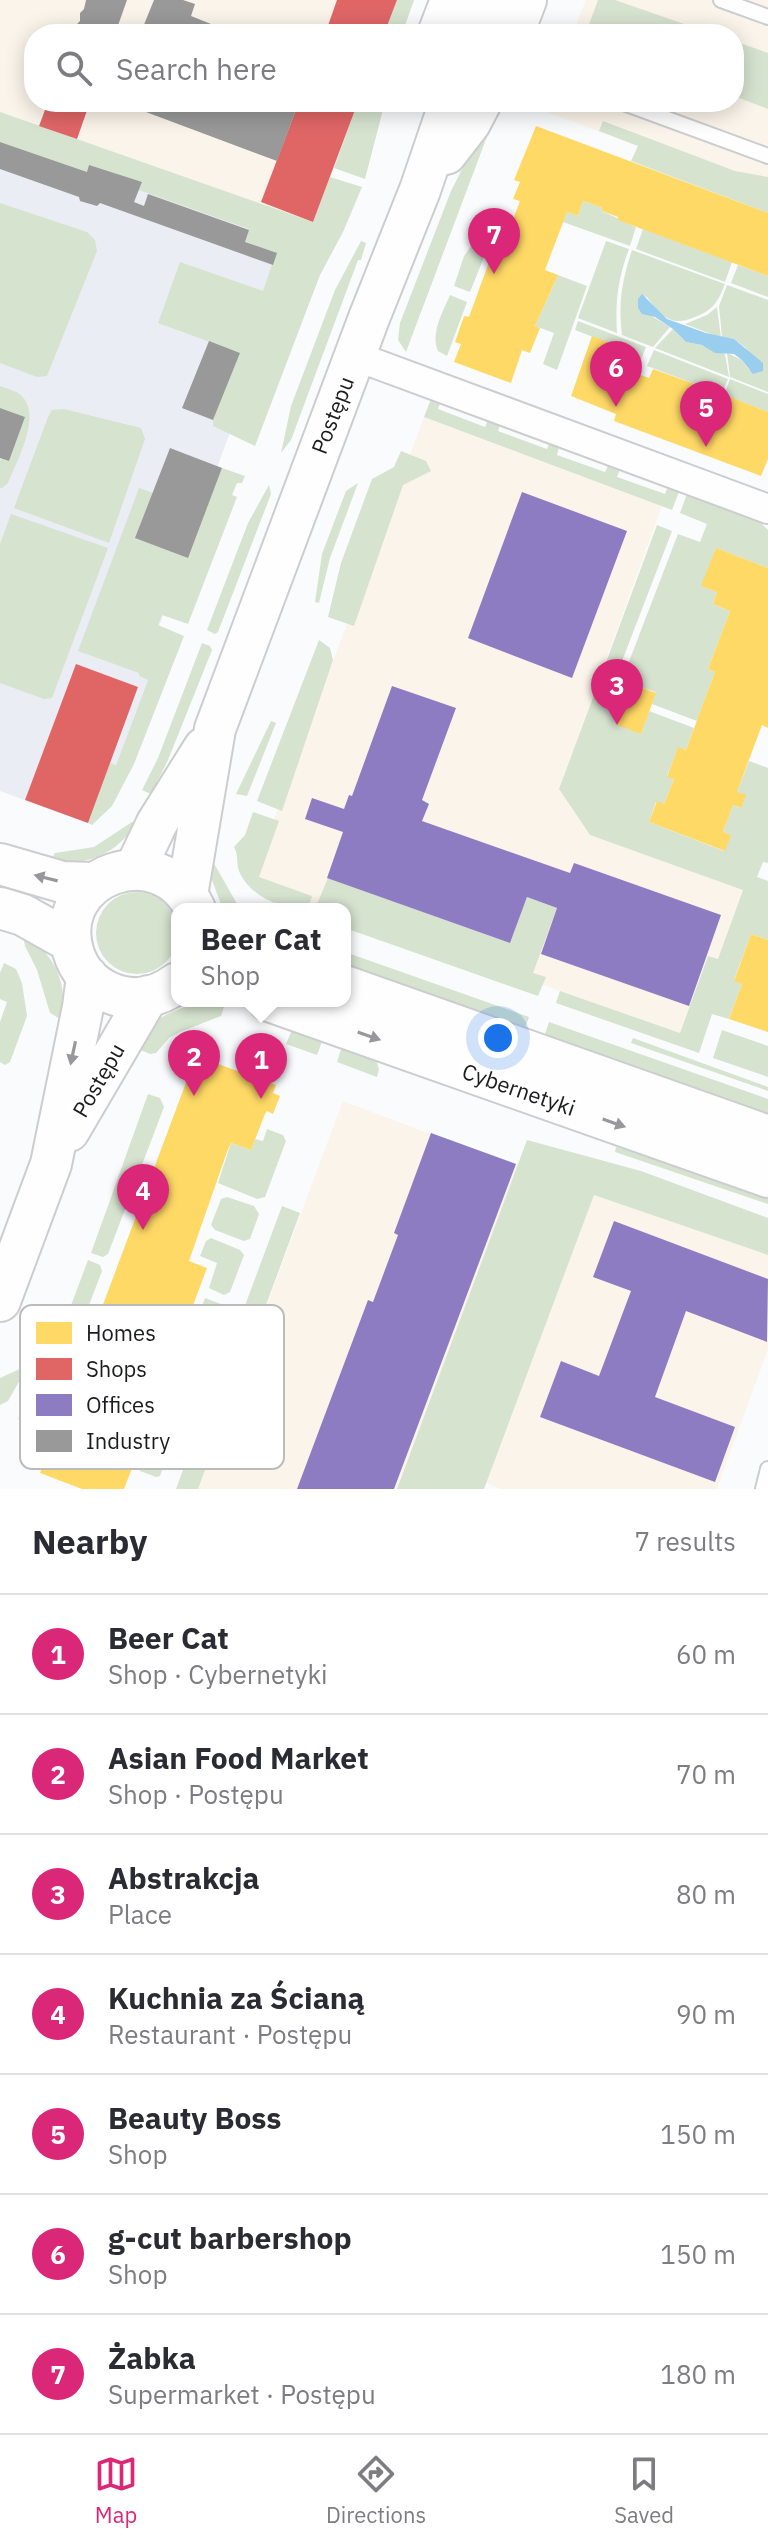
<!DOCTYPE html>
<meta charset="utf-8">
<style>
body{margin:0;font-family:"IBM Plex Sans",sans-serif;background:#f2f2f3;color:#2b2b33}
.you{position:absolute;left:498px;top:1038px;width:28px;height:28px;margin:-20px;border:6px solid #fff;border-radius:50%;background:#1a73e8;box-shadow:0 0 0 12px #1a73e833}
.badge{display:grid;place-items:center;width:52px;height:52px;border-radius:50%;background:#db2777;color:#fff;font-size:26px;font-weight:700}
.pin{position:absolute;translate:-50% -66px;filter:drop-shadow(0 2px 4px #0008)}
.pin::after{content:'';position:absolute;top:42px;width:28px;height:24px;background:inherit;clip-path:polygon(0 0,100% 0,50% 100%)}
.popup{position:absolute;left:171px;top:903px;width:180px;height:104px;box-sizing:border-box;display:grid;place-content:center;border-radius:16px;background:#fff;filter:drop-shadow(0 2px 6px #0005);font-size:26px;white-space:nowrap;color:#7c7c81}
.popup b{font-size:30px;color:#2b2b33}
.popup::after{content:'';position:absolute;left:50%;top:100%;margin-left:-16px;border:16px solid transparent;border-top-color:#fff}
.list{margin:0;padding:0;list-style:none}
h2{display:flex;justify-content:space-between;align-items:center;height:104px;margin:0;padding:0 32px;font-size:34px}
h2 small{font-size:26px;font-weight:400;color:#7c7c81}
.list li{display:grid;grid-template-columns:52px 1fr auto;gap:24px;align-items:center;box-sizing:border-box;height:120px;padding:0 32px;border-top:2px solid #e1e1e2}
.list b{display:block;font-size:30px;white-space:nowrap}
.list p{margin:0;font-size:26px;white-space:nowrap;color:#7c7c81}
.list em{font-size:26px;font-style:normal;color:#7c7c81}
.icon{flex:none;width:44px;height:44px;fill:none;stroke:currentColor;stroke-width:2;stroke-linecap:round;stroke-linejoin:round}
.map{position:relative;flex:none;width:768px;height:1489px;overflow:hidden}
.search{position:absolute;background:#fff;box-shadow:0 4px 20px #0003;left:24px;right:24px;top:24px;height:88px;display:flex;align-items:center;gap:20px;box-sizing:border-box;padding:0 28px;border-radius:32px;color:#7c7c81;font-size:30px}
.sheet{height:944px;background:#fff}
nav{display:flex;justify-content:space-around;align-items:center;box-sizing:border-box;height:112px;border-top:2px solid #e1e1e2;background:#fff;font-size:22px;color:#7c7c81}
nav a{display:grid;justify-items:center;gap:4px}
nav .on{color:#db2777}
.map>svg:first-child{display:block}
.commercial{fill:#fbf4ea}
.built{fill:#ebedf4}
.green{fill:#d6e3cf}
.water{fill:#9aceee}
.homes{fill:#ffd966}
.shops{fill:#e06666}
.offices{fill:#8e7cc3}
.industry{fill:#999}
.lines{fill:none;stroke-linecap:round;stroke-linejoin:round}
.lane-casing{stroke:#cccdcf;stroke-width:18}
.street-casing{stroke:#cccdcf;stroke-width:32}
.secondary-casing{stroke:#cccdcf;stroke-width:44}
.lane{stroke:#fefeff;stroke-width:14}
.street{stroke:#fefeff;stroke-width:28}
.secondary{stroke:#fefeff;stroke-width:40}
.oneway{fill:#98989a}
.labels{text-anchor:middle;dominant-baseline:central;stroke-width:8;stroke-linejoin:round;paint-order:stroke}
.street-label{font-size:22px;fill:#1b1c1e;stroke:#fff}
.key{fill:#fff;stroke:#bbbbbc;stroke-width:2}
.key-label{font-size:22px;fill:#1b1c1e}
</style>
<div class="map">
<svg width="768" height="1489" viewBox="0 0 768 1489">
<rect width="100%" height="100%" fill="#fafbfd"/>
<path class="commercial" d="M 0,0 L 397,0 L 384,34 L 34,34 L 34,102 L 358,102 L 313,222 L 0,112 Z
M 586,0 L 768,0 L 768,195 L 539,109 L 542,102 L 734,102 L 734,34 L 568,34 L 571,24 L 576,25 Z
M 424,417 L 662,506 L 559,789 L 590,835 L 743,889 L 718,960 L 707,957 L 680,1033 L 345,915 L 345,909 L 329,909 L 251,881 Z
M 343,1101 L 517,1167 L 397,1489 L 198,1489 Z
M 594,1195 L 768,1255 L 768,1349 L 717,1489 L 501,1489 L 486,1483 Z"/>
<path class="built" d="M 0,112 L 309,221 L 219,462 L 218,466 L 222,468 L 139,676 L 148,680 L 116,765 L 110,763 L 88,823 L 0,791 Z"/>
<path class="green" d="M 397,0 L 414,0 L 402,34 L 384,34 Z
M 598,0 L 615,0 L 713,34 L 579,34 L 575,29 L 576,26 L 587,30 Z
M 734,41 L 768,53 L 768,109 L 734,96 Z
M 358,102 L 385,102 L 365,179 L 334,168 Z
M 496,102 L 500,102 L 406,352 L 398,340 L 400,323 L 451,191 Z
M 0,112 L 313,222 L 330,177 L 362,187 L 343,232 L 320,275 L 255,446 L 213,426 L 213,420 L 240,353 L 158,323 L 180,262 L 263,291 L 276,253 L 245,242 L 249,229 L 139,190 L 142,183 L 87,172 L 0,142 Z
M 603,121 L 735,171 L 768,177 L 768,213 L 631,161 L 638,146 L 599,131 Z
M 583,201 L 602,208 L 602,211 L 636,227 L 630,246 L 563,222 L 567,212 L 578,216 Z
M 0,203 L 87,232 L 95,240 L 97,251 L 47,376 L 37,377 L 0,363 Z
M 643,229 L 732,262 L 725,282 L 636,249 Z
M 361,241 L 366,243 L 361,260 L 358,260 L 291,440 L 281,453 L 291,406 L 335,290 Z
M 606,241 L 629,249 C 618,278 615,302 617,333 L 578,318 Z
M 474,242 L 488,247 L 470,292 L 454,286 L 464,256 Z
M 632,250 L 725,284 C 718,302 713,310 695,317 C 670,328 661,315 646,296 L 638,308 L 670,327 L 653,347 L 622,335 C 618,302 622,281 632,250 Z
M 738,265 L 768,276 L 768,297 L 731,283 Z
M 558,275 L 587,286 L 557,370 L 543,364 L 554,333 L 535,326 Z
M 727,285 L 768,300 L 768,392 L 730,377 L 727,353 L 742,360 L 749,370 L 746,348 L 734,339 L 722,337 L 719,306 Z
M 450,295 L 467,302 L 447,356 L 438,351 C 430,333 443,312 450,295 Z
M 717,307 L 721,338 L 685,324 L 707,315 Z
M 578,321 L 646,347 L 638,367 L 618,360 L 622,348 L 575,330 Z
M 673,329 L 686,342 L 702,345 L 725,354 L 729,377 L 655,348 Z
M 654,350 L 728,379 L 722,394 L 647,366 Z
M 730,379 L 768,394 L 768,412 L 724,395 Z
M 0,386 C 6,388 13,390 18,393 C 45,411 17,460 8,483 L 2,488 L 0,488 L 0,461 L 1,459 L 9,461 L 25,417 L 0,408 Z
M 433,394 L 442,398 L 438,409 L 485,427 L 489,417 L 501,421 L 498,431 L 547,449 L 551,440 L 560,443 L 557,455 L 605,472 L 610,462 L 621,466 L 617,477 L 665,494 L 669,484 L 680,489 L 672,510 L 424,417 Z
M 64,409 L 141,428 L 145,439 L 109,543 L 14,508 L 48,417 L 52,410 Z
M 401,451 L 426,461 L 431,471 L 403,485 L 354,626 L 328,617 L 341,563 L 372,479 L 394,467 Z
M 222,468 L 245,476 L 242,483 L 237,483 L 232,495 L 237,497 L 188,624 L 162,615 L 158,625 L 184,636 L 134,764 L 112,806 L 92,825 L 88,823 L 110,763 L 116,765 L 148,680 L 139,676 L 139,673 L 78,651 L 139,488 L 153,493 L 187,558 Z
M 358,483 L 330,558 L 319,603 L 315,602 L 322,554 L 346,491 Z
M 269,485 L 271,494 L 218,632 L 215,634 L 207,630 L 248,523 Z
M 688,491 L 758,520 L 768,530 L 768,568 L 716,548 L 702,586 L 717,592 L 713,604 L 730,611 L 708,669 L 715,672 L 697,721 L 652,704 L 655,692 L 632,684 L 628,695 L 620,685 L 678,534 L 700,542 L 707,524 L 680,513 Z
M 11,514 L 108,548 L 52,698 L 44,699 L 0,683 L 0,544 Z
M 657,525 L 672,531 L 612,687 L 620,699 L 625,701 L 617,724 L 641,734 L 649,711 L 694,728 L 686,750 L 678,748 L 667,776 L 674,779 L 664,804 L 656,802 L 649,822 L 724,851 L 730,835 L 723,832 L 733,805 L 740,808 L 737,792 L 749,761 L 768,768 L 768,863 L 763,862 L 757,877 L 768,881 L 768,940 L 751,934 L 734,980 L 742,984 L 729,1019 L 712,1014 L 699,1053 L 556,1003 L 560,991 L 680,1033 L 708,956 L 718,959 L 743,890 L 590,835 L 559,789 Z
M 319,640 L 330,648 L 333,660 L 282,811 L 257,801 Z
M 202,643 L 210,646 L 212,650 L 168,760 L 151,794 L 142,790 L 158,758 Z
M 271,721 L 276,723 L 247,796 L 236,794 Z
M 253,812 L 279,821 L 259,877 L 312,896 L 308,909 C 281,909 250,897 239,871 C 236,862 239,856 234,847 L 245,835 Z
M 132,822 L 136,822 C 119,854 85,867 50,861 L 55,853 L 94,847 Z
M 208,853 L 240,909 L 222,907 L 209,872 Z
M 328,878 L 510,943 L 527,897 L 557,908 L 533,973 L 546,977 L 538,996 L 345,928 L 345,909 L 315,909 Z
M96 933a41 41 0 1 1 82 0a41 41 0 1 1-82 0Z
M 23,936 C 56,952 68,986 62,1020 L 50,1013 L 37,970 L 25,946 Z
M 345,952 L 529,1017 L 525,1028 L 521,1030 L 345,967 Z
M 4,963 L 16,969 L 22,983 L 27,1016 L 10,1062 L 5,1065 L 0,1062 L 0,1022 L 7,1002 L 0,999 L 0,973 Z
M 213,1002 L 225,1004 L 221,1016 L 180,1032 L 169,1038 L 156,1053 L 150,1054 L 136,1048 C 141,1041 145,1032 151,1026 C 165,1011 193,1003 213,1002 Z
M 549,1022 L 768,1099 L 768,1117 L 544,1037 Z
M 296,1029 L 323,1039 L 317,1055 L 286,1044 L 292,1030 Z
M 722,1030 L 768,1046 L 768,1077 L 713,1058 Z
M 633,1038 L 768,1087 L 768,1091 L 631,1043 Z
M 342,1046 L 375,1057 L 379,1069 L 377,1077 L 337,1062 Z
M 148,1094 L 160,1098 L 164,1107 L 108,1254 L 103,1257 L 91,1253 Z
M 267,1129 L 283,1135 L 286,1141 L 265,1197 L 257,1199 L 218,1183 L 231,1143 L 251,1150 L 255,1139 L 263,1141 Z
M 527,1140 L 641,1171 L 768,1218 L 768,1255 L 594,1195 L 484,1489 L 397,1489 Z
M 616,1147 L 659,1158 L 768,1196 L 768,1204 L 615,1152 Z
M 227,1197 L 254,1206 L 259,1214 L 250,1239 L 244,1241 L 215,1230 L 211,1225 L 221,1199 Z
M 282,1206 L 300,1213 L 236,1386 L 215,1378 L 224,1362 Z
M 211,1238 L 240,1250 L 244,1255 L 230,1292 L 224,1295 L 209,1288 L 217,1263 L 200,1256 L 206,1241 Z
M 88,1260 L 100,1265 L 102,1271 L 42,1428 L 18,1419 L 46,1372 Z
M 205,1298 L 221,1304 L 223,1309 L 204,1359 L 170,1346 L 168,1340 L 160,1338 L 165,1325 L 183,1332 L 188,1319 L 196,1322 Z
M 167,1355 L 193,1365 L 196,1371 L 183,1397 L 182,1410 L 176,1413 L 149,1403 L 147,1397 L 161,1358 Z
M 24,1367 L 26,1369 L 8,1401 L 0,1405 L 0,1378 Z
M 200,1408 L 225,1416 L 198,1489 L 176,1489 L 197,1432 Z
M 146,1411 L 179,1424 L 160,1476 L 156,1477 L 140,1471 L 151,1440 L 132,1433 L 139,1414 Z"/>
<path class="water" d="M 642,294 L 667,319 L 706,333 L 734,339 L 763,363 L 763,371 L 753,374 L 742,360 L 734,354 L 715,353 L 702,345 L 686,342 L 673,329 L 655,317 L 642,314 L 638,308 L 638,299 Z"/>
<path class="homes" d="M 536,126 L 768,213 L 768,276 L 618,220 L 618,217 L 602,211 L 602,208 L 583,201 L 578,216 L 567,212 L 545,270 L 558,275 L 535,326 L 540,328 L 530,353 L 522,350 L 511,383 L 454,362 L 461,344 L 455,342 L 464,316 L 469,317 L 493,251 L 500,253 L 520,201 L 513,199 L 520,182 L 514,180 Z
M 592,336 L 623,348 L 618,360 L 638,367 L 635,373 L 649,378 L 653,369 L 703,387 L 699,397 L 727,407 L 730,397 L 768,412 L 768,459 L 761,476 L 614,421 L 616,414 L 571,396 Z
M 716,548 L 768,568 L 768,728 L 762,725 L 737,792 L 746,795 L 741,808 L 733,805 L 723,832 L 731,835 L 725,851 L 649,822 L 657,801 L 664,804 L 674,779 L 667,777 L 678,747 L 686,750 L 715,672 L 708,669 L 730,611 L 713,604 L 717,592 L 701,586 Z
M 632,684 L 656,693 L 641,734 L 617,725 Z
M 751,934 L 768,940 L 768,1032 L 729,1019 L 742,984 L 734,981 Z
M 196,1056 L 276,1085 L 273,1093 L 280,1096 L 273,1114 L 267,1111 L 265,1114 L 251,1150 L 231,1143 L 227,1152 L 189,1261 L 207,1268 L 183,1332 L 165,1325 L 124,1434 L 143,1440 L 124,1489 L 82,1489 L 40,1473 Z"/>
<path class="shops" d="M 337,0 L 397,0 L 384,34 L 325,34 Z
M 48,102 L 90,102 L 77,139 L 39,126 Z
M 299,102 L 358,102 L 313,222 L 261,202 Z
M 76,664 L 138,687 L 88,823 L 25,800 Z"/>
<path class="offices" d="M 522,492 L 627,531 L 572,678 L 468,638 Z
M 392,686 L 456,708 L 422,800 L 429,804 L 422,821 L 570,873 L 574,863 L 721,915 L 689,1006 L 541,954 L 557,908 L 527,897 L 510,943 L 327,878 L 343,832 L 305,819 L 312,798 L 344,809 L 349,795 L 352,796 Z
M 431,1133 L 516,1164 L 394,1489 L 297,1489 L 368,1300 L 373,1302 L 398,1235 L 394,1233 Z
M 614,1221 L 768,1279 L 767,1342 L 686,1311 L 655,1397 L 735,1427 L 715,1482 L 540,1417 L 561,1361 L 599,1376 L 631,1291 L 593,1277 Z"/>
<path class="industry" d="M 86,0 L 127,0 L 115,34 L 75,34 L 75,26 L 80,21 L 80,13 L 84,9 Z
M 154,0 L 183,0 L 195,4 L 191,16 L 236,34 L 141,32 Z
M 127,102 L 299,102 L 277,161 L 130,106 L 129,109 L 125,107 Z
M 0,142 L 87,172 L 89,165 L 142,182 L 134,202 L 144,206 L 148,194 L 249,230 L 245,242 L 277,253 L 273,265 L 100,203 L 97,206 L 80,201 L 79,197 L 0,169 Z
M 209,341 L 240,353 L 213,420 L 182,408 Z
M 0,408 L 25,417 L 9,461 L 0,458 Z
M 170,448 L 222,468 L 188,558 L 135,538 Z"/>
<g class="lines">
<g class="lane-casing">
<path id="lane" d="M 721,0 L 768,17
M 621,102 L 768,156
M 763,1489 L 768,1469"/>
</g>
<g class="street-casing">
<path id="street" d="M 355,356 L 768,509"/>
</g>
<g class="secondary-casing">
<path id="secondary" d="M 438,34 L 451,0
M 475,34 L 489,0
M 513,34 L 526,0
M 446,154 L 470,123 L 481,102
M 0,864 L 62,882 L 94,883
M 135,869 L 157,823 L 204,748
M 187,895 L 215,729 L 369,318 L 420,190 L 450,102
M 0,908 L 23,915 L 71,942
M 177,983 C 157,998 132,1003 108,992 C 91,984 78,969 73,951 C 52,874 161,836 195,909
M 345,986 L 768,1136
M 269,1001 L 768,1177
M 69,1131 L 148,996
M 0,1301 L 51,1164 L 83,1007 L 87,976"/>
</g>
<use href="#lane" class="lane"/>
<use href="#street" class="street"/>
<use href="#secondary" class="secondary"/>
</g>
<defs><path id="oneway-solid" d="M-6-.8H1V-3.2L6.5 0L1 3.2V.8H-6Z" transform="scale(2)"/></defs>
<g class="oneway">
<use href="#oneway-solid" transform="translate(46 878) rotate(-166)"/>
<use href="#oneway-solid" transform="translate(369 1036) rotate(19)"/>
<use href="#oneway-solid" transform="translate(73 1053) rotate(102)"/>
<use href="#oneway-solid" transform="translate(614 1123) rotate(19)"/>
</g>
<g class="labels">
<g class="street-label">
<text transform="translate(332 415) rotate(-69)">Postępu</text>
<text transform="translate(98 1080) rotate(-60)">Postępu</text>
<text transform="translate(519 1089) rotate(19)">Cybernetyki</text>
</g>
</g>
<rect x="20" y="1305" width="264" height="164" rx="12" class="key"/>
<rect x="36" y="1322" width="36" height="22" fill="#ffd966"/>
<rect x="36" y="1358" width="36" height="22" fill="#e06666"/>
<rect x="36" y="1394" width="36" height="22" fill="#8e7cc3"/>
<rect x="36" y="1430" width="36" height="22" fill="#999"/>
<g class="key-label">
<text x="86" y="1341">Homes</text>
<text x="86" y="1377">Shops</text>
<text x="86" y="1413">Offices</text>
<text x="86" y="1449">Industry</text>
</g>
</svg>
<div class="you"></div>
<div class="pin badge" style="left:261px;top:1099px">1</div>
<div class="popup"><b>Beer Cat</b>Shop</div>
<div class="pin badge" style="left:194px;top:1096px">2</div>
<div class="pin badge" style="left:617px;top:725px">3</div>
<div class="pin badge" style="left:143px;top:1230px">4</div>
<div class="pin badge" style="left:706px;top:447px">5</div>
<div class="pin badge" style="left:616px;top:407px">6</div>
<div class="pin badge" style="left:494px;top:274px">7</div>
<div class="search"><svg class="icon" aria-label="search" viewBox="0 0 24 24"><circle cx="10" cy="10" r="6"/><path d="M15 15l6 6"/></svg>Search here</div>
</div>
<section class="sheet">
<h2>Nearby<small>7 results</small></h2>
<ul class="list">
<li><span class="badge">1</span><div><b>Beer Cat</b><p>Shop · Cybernetyki</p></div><em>60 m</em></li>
<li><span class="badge">2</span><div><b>Asian Food Market</b><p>Shop · Postępu</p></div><em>70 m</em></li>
<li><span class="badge">3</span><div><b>Abstrakcja</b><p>Place</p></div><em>80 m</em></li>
<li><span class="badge">4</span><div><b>Kuchnia za Ścianą</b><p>Restaurant · Postępu</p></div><em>90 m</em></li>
<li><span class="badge">5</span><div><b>Beauty Boss</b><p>Shop</p></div><em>150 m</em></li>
<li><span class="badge">6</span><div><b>g-cut barbershop</b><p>Shop</p></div><em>150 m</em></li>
<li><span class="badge">7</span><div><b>Żabka</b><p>Supermarket · Postępu</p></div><em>180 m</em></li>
</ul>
</section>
<nav>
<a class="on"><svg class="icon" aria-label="map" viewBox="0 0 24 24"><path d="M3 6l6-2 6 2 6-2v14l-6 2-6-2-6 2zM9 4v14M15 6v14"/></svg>Map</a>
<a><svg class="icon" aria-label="directions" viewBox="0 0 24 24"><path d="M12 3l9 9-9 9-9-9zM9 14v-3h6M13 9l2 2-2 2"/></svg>Directions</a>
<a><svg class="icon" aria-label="saved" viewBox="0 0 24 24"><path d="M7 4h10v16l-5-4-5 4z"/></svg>Saved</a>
</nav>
